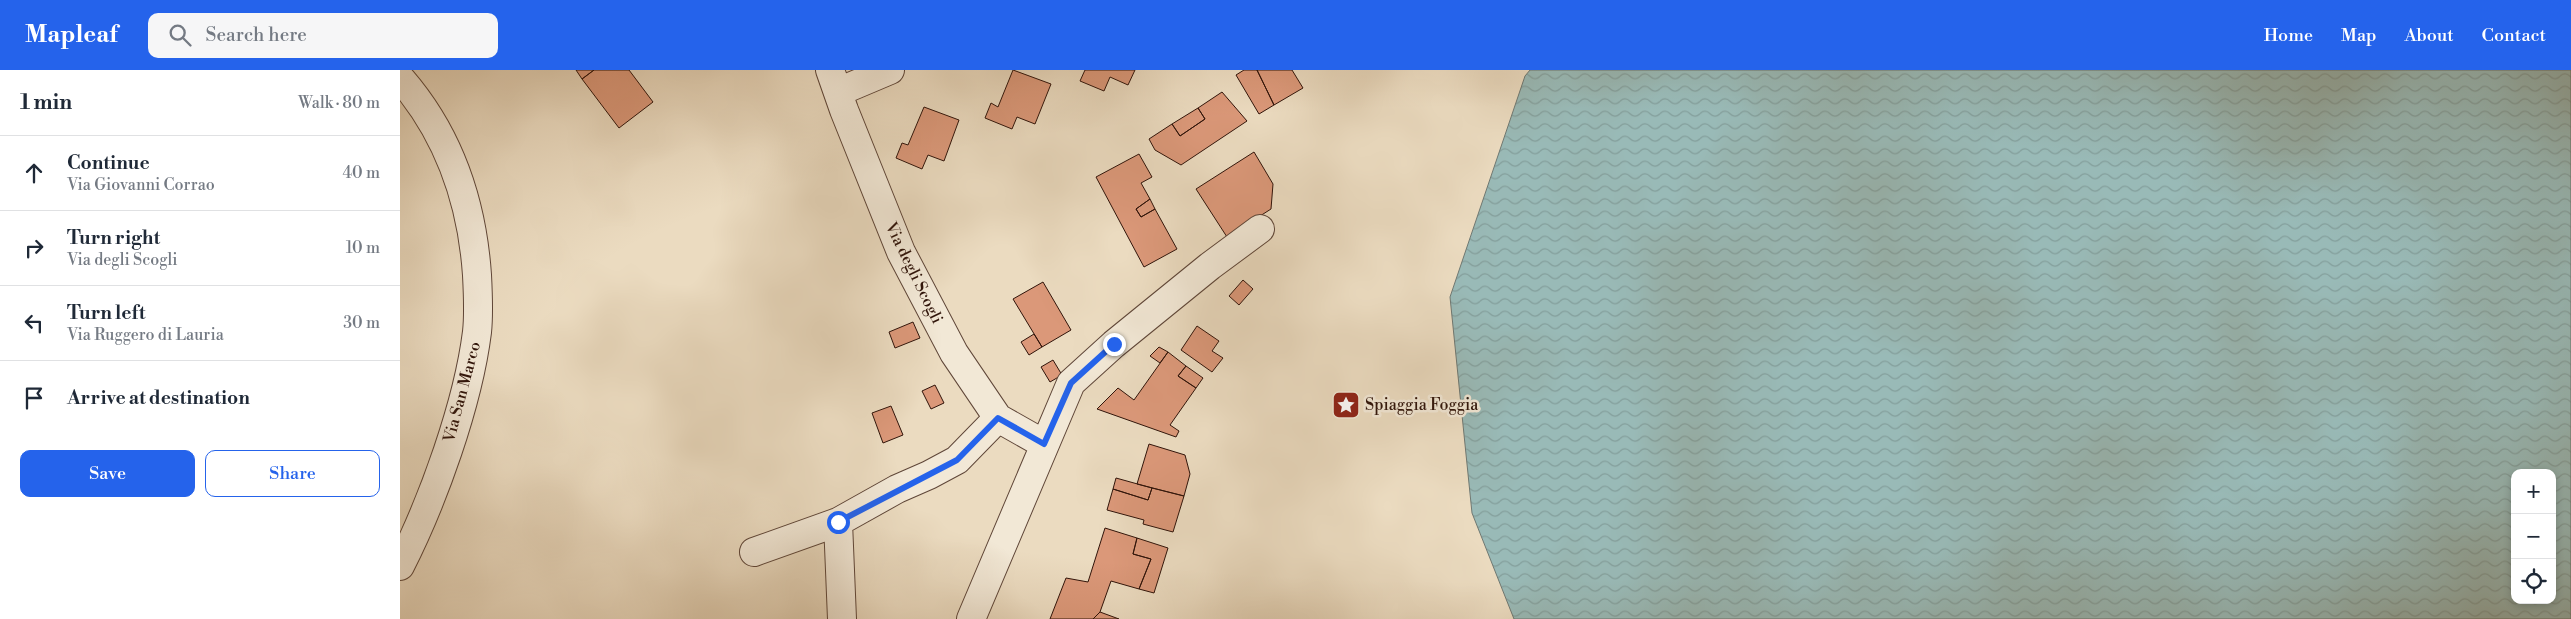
<!DOCTYPE html>
<meta charset="utf-8">
<style>
body{margin:0;font-family:"Libre Bodoni",serif;background:#f6f6f7;color:#1f2937}
.controls{position:absolute;right:15px;bottom:15px;display:grid;overflow:hidden;border-radius:10px;box-shadow:0 2px 8px #0003}
.controls button{width:45px;height:45px;display:grid;place-items:center;padding:0;border:0;border-bottom:1px solid #e0e1e3;background:#fff;color:#1f2937;font:25px sans-serif}
.stop{position:absolute;width:15px;height:15px;margin:-11px;border:4px solid #2563eb;border-radius:50%;background:#fff}
.stop.end{background:#2563eb;border-color:#fff;box-shadow:0 1px 5px #0008}
.list{margin:0;padding:0;list-style:none}
h2{display:flex;justify-content:space-between;align-items:center;height:65px;margin:0;padding:0 20px;font-size:21px}
h2 small{font-size:16px;font-weight:400;color:#747a83}
.list li{display:grid;grid-template-columns:32px 1fr auto;gap:15px;align-items:center;box-sizing:border-box;height:75px;padding:0 20px;border-top:1px solid #e0e1e3}
.list b{display:block;font-size:19px;white-space:nowrap}
.list p{margin:0;font-size:16px;white-space:nowrap;color:#747a83}
.list em{font-size:16px;font-style:normal;color:#747a83}
.actions{display:flex;gap:10px;padding:15px 20px}
.actions a{flex:1;padding:11px 0;border:1px solid #2563eb;border-radius:10px;text-align:center;font-size:18px;color:#2563eb}
.actions .main{background:#2563eb;color:#fff}
.icon{flex:none;width:28px;height:28px;fill:none;stroke:currentColor;stroke-width:2;stroke-linecap:round;stroke-linejoin:round}
.map{position:relative;flex:none;width:2171px;height:549px;overflow:hidden}
header{display:flex;align-items:center;gap:30px;box-sizing:border-box;height:70px;padding:0 25px;background:#2563eb;color:#fff}
header strong{font-size:24px}
nav{display:flex;gap:28px;margin-inline-start:auto;font-size:18px}
.search{width:350px;height:45px;background:#f6f6f7;display:flex;align-items:center;gap:12px;box-sizing:border-box;padding:0 18px;border-radius:10px;color:#747a83;font-size:19px}
main{display:flex}
aside{flex:1;background:#fff}
.map>svg:first-child{display:block}
.water{fill:url(#water-waves);stroke:#6f7872;fill-rule:evenodd}
.building{fill:#db9879;stroke:#30140a}
.lines{fill:none;stroke-linecap:round;stroke-linejoin:round}
.minor-casing{stroke:#5f4638;stroke-width:30}
.minor{stroke:#f2e8d6;stroke-width:28}
.route{stroke:#2563eb;stroke-width:6}
.labels{text-anchor:middle;dominant-baseline:central;stroke-width:5;stroke-linejoin:round;paint-order:stroke}
.street-label{font-size:16px;fill:#30140a;stroke:#f2e8d6}
.poi-label{font-size:16px;fill:#30140a;stroke:#f2e8d6;text-anchor:start}
</style>
<header>
<strong>Mapleaf</strong>
<div class="search"><svg class="icon" aria-label="search" viewBox="0 0 24 24"><circle cx="10" cy="10" r="6"/><path d="M15 15l6 6"/></svg>Search here</div>
<nav><a>Home</a><a>Map</a><a>About</a><a>Contact</a></nav>
</header>
<main>
<aside>
<h2>1 min<small>Walk · 80 m</small></h2>
<ul class="list">
<li><svg class="icon" aria-label="ahead" viewBox="0 0 24 24"><path d="M12 20V5M6 11l6-6 6 6"/></svg><div><b>Continue</b><p>Via Giovanni Corrao</p></div><em>40 m</em></li>
<li><svg class="icon" aria-label="right" viewBox="0 0 24 24"><path d="M7 20v-9h11M14 6l5 5-5 5"/></svg><div><b>Turn right</b><p>Via degli Scogli</p></div><em>10 m</em></li>
<li><svg class="icon" aria-label="left" viewBox="0 0 24 24"><path d="M17 20v-9H6M10 6l-5 5 5 5"/></svg><div><b>Turn left</b><p>Via Ruggero di Lauria</p></div><em>30 m</em></li>
<li><svg class="icon" aria-label="arrive" viewBox="0 0 24 24"><path d="M6 21V4h12l-3 4 3 4H6"/></svg><div><b>Arrive at destination</b></div></li>
</ul>
<div class="actions"><a class="main">Save</a><a>Share</a></div>
</aside>
<div class="map">
<svg width="2171" height="549" viewBox="0 0 2171 549">
<defs>
<pattern id="water-waves" width="16" height="10" patternUnits="userSpaceOnUse" patternTransform="scale(1.25)"><rect width="16" height="10" fill="#99bab7"/><path d="M0 5q4-4 8 0t8 0" fill="none" stroke="#849f9c"/></pattern>
</defs>
<rect width="100%" height="100%" fill="#ebdbc0"/>
<filter id="stains"><feTurbulence type="fractalNoise" baseFrequency=".004" numOctaves="4"/><feColorMatrix values="0 0 0 0 .2 0 0 0 0 .09 0 0 0 0 .02 0 0 0 .5 -.17"/></filter>
<radialGradient id="worn" r=".72"><stop offset=".6" stop-color="#630" stop-opacity="0"/><stop offset="1" stop-color="#630" stop-opacity=".3"/></radialGradient>
<path class="water" d="M 1130,0 L 2171,0 L 2171,549 L 1114,549 L 1072,443 L 1050,227 L 1125,6 ZM 2115,403 L 2152,403 L 2152,530 L 2115,530 Z"/>
<path class="building" d="M 176,0 L 194,0 L 182,9 Z
M 194,0 L 229,0 L 253,32 L 219,58 L 182,9 Z
M 613,0 L 651,14 L 635,54 L 617,47 L 612,59 L 585,48 L 591,33 L 598,37 Z
M 685,0 L 735,0 L 728,15 L 710,7 L 704,21 L 680,11 Z
M 844,0 L 857,0 L 874,35 L 859,44 L 836,5 Z
M 857,0 L 892,0 L 903,18 L 874,35 Z
M 822,22 L 847,51 L 781,95 L 755,80 L 749,69 L 772,54 L 780,66 L 805,49 L 798,38 Z
M 524,37 L 559,50 L 544,91 L 528,85 L 522,99 L 496,88 L 502,73 L 508,75 Z
M 798,38 L 805,49 L 780,66 L 772,54 Z
M 854,82 L 873,114 L 871,139 L 827,167 L 796,119 Z
M 739,84 L 752,107 L 741,113 L 750,129 L 736,139 L 741,147 L 755,139 L 777,179 L 744,197 L 696,107 Z
M 750,129 L 755,139 L 741,147 L 736,139 Z
M 843,210 L 853,219 L 839,235 L 829,226 Z
M 643,212 L 671,260 L 642,277 L 613,229 Z
M 513,252 L 520,268 L 495,278 L 489,262 Z
M 797,256 L 819,271 L 812,281 L 823,288 L 812,302 L 781,280 Z
M 634,264 L 642,277 L 629,285 L 621,272 Z
M 759,277 L 768,282 L 760,293 L 750,286 Z
M 768,282 L 786,296 L 778,306 L 796,318 L 770,355 L 779,361 L 776,367 L 697,339 L 718,318 L 734,330 Z
M 653,290 L 662,305 L 650,312 L 641,297 Z
M 786,296 L 803,308 L 796,318 L 778,306 Z
M 535,315 L 544,333 L 531,339 L 522,321 Z
M 491,336 L 503,365 L 483,373 L 472,343 Z
M 749,374 L 785,385 L 790,404 L 784,426 L 737,414 Z
M 716,408 L 752,418 L 748,430 L 713,419 Z
M 752,418 L 784,426 L 773,462 L 743,454 L 744,450 L 707,440 L 713,419 L 748,430 Z
M 705,458 L 737,468 L 733,484 L 751,489 L 739,519 L 711,511 L 700,542 L 693,549 L 650,549 L 666,508 L 688,512 Z
M 737,468 L 768,478 L 754,523 L 739,519 L 751,489 L 733,484 Z
M 700,542 L 719,549 L 693,549 Z"/>
<g class="lines">
<g class="minor-casing">
<path id="minor" d="M 430,0 L 444,40 L 501,182 L 554,283 L 598,348 L 644,374
M 0,8 C 49,64 72,132 77,205 C 78,224 79,244 77,262 C 68,334 33,431 0,496
M 438,22 L 490,0
M 438,452 L 442,549
M 354,482 L 438,452 L 497,419 L 529,405 L 557,390 L 598,348
M 571,549 L 671,313 L 714,274 L 810,196 L 860,159"/>
</g>
<use href="#minor" class="minor"/>
</g>
<g class="lines">
<path class="route" d="M 438,452 L 557,390 L 598,348 L 644,374 L 671,313 L 714,274"/>
</g>
<defs>
<g id="sight-square" transform="scale(1.4375)"><rect x="-9" y="-9" width="18" height="18" rx="4" fill="#8f2418" stroke="#f2e8d6"/><path d="M0-6L1.8-2.2L6-1.7L2.9 1.2L3.7 5.4L0 3.3L-3.7 5.4L-2.9 1.2L-6-1.7L-1.8-2.2Z" fill="#fff"/></g>
</defs>
<g fill-rule="evenodd">
<use href="#sight-square" x="946" y="335"/>
</g>
<g class="labels">
<g class="street-label">
<text transform="translate(514 203) rotate(64)">Via degli Scogli</text>
<text transform="translate(62 322) rotate(-75)">Via San Marco</text>
</g>
<g class="poi-label">
<text x="965" y="335">Spiaggia Foggia</text>
</g>
</g>
<rect width="100%" height="100%" filter="url(#stains)"/>
<rect width="100%" height="100%" fill="url(#worn)"/>
</svg>
<div class="controls">
<button>+</button>
<button>−</button>
<button><svg class="icon" aria-label="locate" viewBox="0 0 24 24"><circle cx="12" cy="12" r="6"/><path d="M12 2v4M12 18v4M2 12h4M18 12h4"/></svg></button>
</div>
<div class="stop" style="left:438px;top:452px"></div>
<div class="stop end" style="left:714px;top:274px"></div>
</div>
</main>
